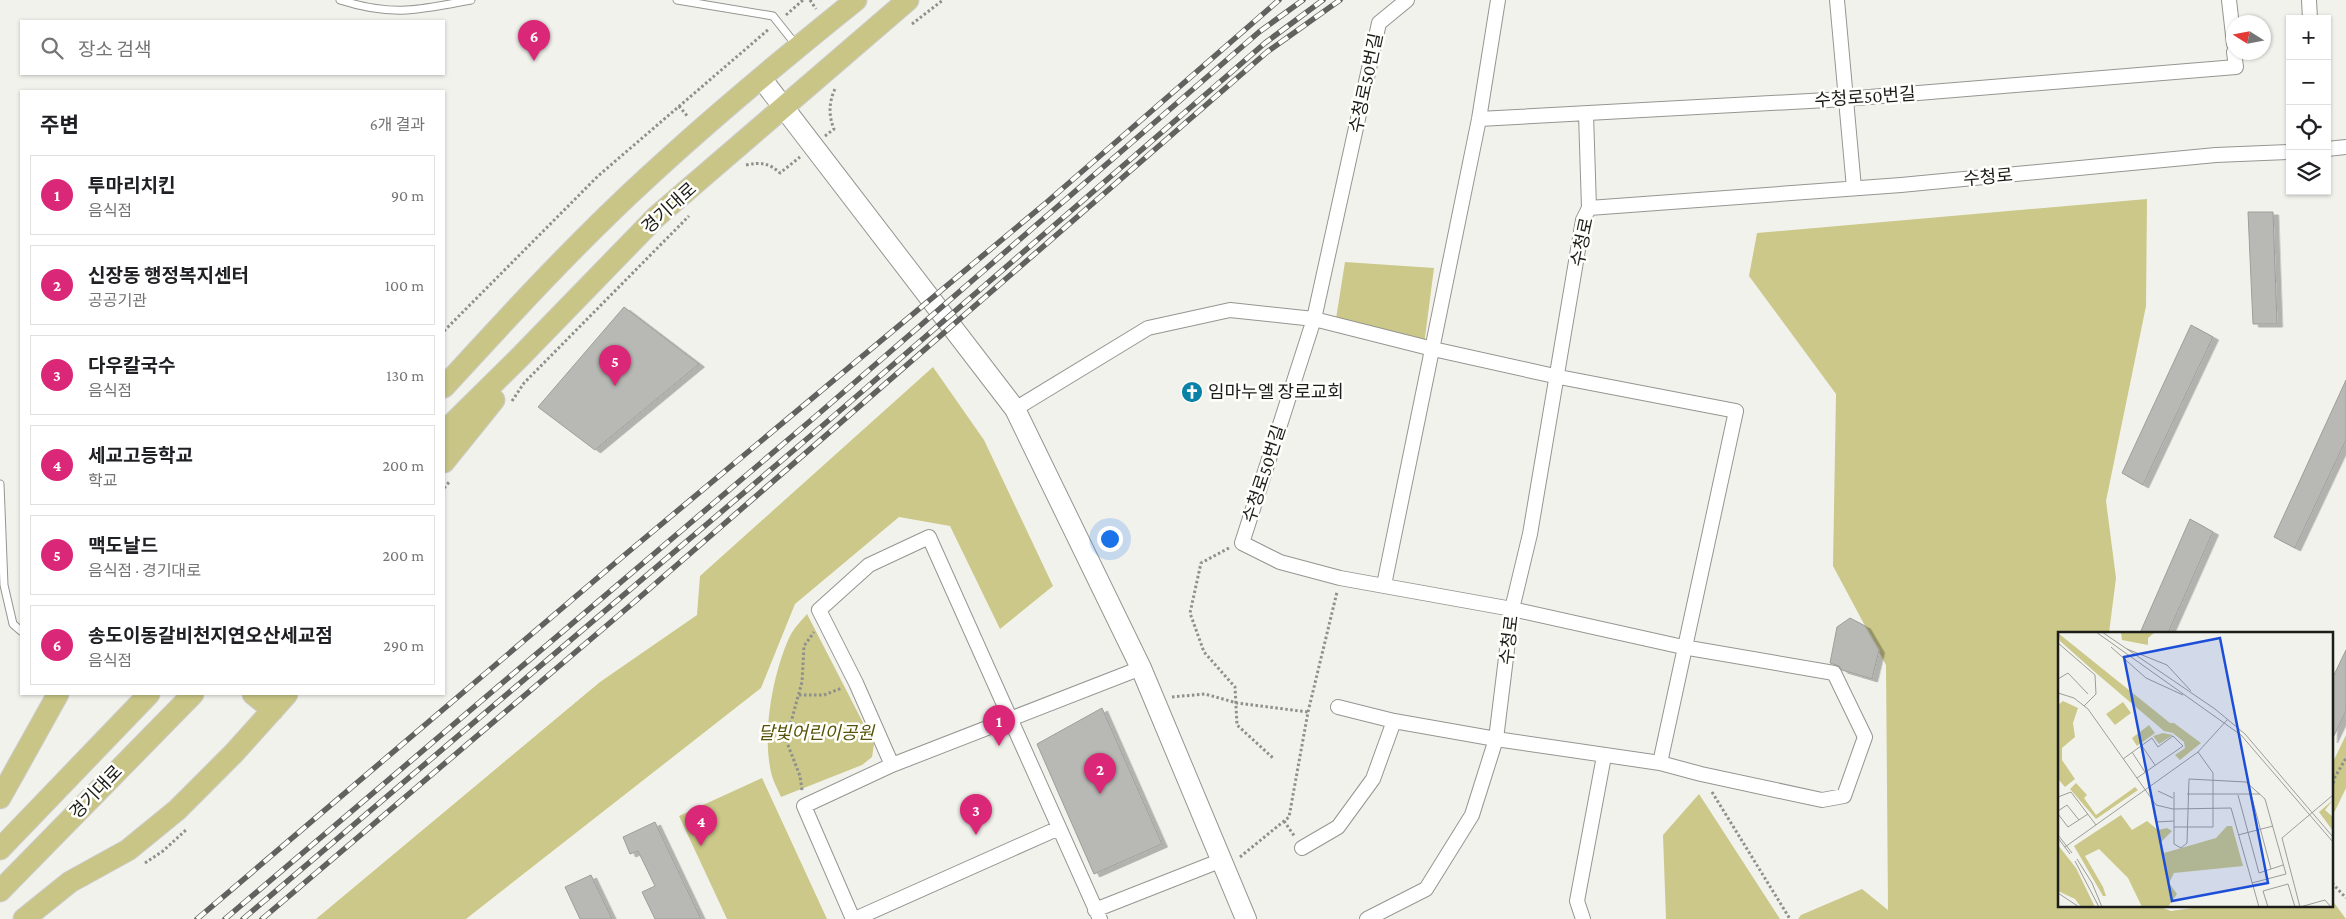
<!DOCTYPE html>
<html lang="ko">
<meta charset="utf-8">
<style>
body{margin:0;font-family:"Crimson Pro","Noto Sans KR",serif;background:#f2f2f2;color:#202124}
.controls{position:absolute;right:15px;top:15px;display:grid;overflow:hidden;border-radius:0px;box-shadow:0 1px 4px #0004}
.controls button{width:45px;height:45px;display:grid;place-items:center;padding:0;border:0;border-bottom:1px solid #e0e0e0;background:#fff;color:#202124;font:25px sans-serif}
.compass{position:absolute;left:2226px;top:15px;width:45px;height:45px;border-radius:50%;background:#fff;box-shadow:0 1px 4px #0004;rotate:281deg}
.you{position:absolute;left:1109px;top:538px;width:18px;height:18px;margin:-12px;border:4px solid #fff;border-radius:50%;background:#1a73e8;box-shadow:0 0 0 8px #1a73e833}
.badge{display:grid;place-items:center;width:32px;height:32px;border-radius:50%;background:#db2777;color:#fff;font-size:16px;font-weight:700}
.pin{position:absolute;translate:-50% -41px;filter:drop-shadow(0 1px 2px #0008)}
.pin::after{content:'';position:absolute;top:26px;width:18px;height:15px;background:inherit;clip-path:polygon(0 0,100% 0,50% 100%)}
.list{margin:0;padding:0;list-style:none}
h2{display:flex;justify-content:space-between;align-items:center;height:65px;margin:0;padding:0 20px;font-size:21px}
h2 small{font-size:16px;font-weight:400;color:#757577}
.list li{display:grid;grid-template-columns:32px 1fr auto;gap:15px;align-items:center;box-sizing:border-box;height:80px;margin:0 10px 10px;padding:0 10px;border:1px solid #e0e0e0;border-radius:0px}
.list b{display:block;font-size:19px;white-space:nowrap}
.list p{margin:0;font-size:16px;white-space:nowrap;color:#757577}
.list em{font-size:16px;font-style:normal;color:#757577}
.icon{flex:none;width:28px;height:28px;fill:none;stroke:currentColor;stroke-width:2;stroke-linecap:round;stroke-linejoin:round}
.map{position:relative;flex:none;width:2346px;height:919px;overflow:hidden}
.search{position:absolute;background:#fff;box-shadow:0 1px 4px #0004;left:20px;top:20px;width:425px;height:55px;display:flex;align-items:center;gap:12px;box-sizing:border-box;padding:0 18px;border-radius:0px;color:#757577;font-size:19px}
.panel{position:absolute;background:#fff;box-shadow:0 1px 4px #0004;left:20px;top:90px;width:425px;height:605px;border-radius:0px}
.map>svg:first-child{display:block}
.green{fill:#cbc889}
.building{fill:#b8b8b4;stroke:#9e9e9a;filter:url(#shadow)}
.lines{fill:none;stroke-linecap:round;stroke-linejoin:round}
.lane-casing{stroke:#959591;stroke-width:9}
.street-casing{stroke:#959591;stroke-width:16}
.secondary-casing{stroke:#959591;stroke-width:22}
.primary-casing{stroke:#cdcdcd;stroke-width:23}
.path{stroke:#8f8f8c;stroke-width:3;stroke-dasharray:2.5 2.5;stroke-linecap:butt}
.lane{stroke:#fff;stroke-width:7}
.street{stroke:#fff;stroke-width:14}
.secondary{stroke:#fff;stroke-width:20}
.primary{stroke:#c8c586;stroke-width:21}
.rail-casing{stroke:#61615f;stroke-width:5.5}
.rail{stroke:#fffffb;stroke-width:4;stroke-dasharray:11;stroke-linecap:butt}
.labels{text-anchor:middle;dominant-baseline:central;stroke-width:5;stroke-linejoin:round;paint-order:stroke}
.street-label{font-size:18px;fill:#1c1c1b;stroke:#fffffb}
.poi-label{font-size:18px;fill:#1c1c1b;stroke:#fffffb;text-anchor:start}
.park-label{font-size:18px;font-style:italic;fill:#575209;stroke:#fffffb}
.inset-road{fill:none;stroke:#9c9c99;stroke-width:1}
.view{fill:#1d4ed8;fill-opacity:0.15;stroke:#1d4ed8;stroke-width:2.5}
.inset-edge{fill:none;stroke:#1c1c1b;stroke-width:2.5}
</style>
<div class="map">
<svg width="2346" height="919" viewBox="0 0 2346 919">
<defs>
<filter id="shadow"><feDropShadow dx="5.5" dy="3" stdDeviation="0" flood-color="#0004"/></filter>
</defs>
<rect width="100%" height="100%" fill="#f2f2ed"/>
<path class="green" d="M 2147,199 L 2146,306 L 2106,501 L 2116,578 L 2109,633 L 2060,633 L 2060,905 L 2155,905 L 2171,911 L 2214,905 L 2332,905 L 2332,900 L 2346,919 L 1798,919 L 1801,915 L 1862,889 L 1888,910 L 1886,665 L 1833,566 L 1836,394 L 1749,276 L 1757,233 Z
M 1345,262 L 1434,268 L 1424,345 L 1335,325 Z
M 933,367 L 984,440 L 1053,586 L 1000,629 L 950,526 L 899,517 L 795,604 L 761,688 L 466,919 L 316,919 L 600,682 L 697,615 L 700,576 Z
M 807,614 L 874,744 L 872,757 L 862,765 L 781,797 C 778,790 774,783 772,776 C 761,736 773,672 790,636 C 794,628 801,621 807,614 Z
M 2346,735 L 2346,788 L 2332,817 L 2332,764 Z
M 762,778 L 827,919 L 727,919 L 679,816 Z
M 1699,794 L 1780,919 L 1666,919 L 1663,835 Z"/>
<path class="building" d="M 2248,212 L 2273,212 L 2277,324 L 2253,324 Z
M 624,307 L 699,364 L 595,450 L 538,407 Z
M 2191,325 L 2213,337 L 2143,485 L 2122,473 Z
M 2346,380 L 2346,440 L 2295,548 L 2274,537 Z
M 2190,519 L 2213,532 L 2168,633 L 2140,633 Z
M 1850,618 L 1865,626 L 1879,650 L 1872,679 L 1842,670 L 1839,666 L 1830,663 L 1837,627 Z
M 2346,650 L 2346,711 L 2332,740 L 2332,679 Z
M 1102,708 L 1162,844 L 1094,874 L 1037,744 Z
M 655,822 L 701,919 L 655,919 L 642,892 L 655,886 L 638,851 L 630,854 L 623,837 Z
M 591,875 L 612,919 L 580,919 L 565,887 Z"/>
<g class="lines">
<g class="lane-casing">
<path id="lane" d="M 340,0 C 393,17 419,10 471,0
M 677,0 L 773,16 L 796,45
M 0,484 L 4,585 L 13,624 L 21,631"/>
</g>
<g class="street-casing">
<path id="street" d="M 1837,0 L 1854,188
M 2229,0 L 2234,44
M 2309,0 L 2310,19
M 1586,114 L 1589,208
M 1479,119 L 1845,99 L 2236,67 L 2234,52
M 2327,149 L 2346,147
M 1015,409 L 1148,328 L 1230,310 L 1314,319 L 1433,349 L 1559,377 L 1736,411 L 1660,763
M 1384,585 L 1479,119 L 1498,0
M 1338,707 L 1394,721 L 1496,739 L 1660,763 L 1701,774 L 1822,800 L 1844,796 L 1865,737 L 1834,673 L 1683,647 L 1512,609 L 1340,578 L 1280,562 L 1242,543 L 1314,319 L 1379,23 L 1407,0
M 892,765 L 1141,668
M 1302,848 L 1338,827 L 1373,779 L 1394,721
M 1095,910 L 1222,860
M 853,919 L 804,806 L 892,765 L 856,683 L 819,610 L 869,565 L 929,537 L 1100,919
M 855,919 L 1059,828
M 1367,919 L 1426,889 L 1472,815 L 1496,739 L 1512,609 L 1530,534 L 1583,220 L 1589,208 L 1901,185 L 2216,155 L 2290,152
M 1583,919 L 1577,901 L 1604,756"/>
</g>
<g class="secondary-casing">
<path id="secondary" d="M 761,78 L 1015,409 L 1141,668 L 1246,919"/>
</g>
<g class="primary-casing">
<path id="primary" d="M 444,387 C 510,315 576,243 648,177 C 715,115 785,57 856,0
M 444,432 L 520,357 L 656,217 L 908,0
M 444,462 L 494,400
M 253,694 L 273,710
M 0,798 L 58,694
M 0,849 L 149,694
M 0,891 L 193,694
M 24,919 L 70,882 L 128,850 L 177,810 L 234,753 L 287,694"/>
</g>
<path class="path" d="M 810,0 L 816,9
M 786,15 L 803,0
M 912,24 L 943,0
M 679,106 L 688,117
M 825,136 L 834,129 C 828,115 829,100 836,87
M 746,165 C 761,162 769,163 780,173 L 800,157
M 444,331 L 598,176 L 769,29
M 512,401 L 524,383 L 689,216
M 444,488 L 450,481
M 1229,548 L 1201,563 L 1190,613 L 1204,652 L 1235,687 L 1237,725 L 1273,758
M 799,695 L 824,695 L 842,688
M 1172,697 L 1205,694 L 1237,703 L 1308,712
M 2332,788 L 2335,777 L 2346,758
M 802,790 L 800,776 L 786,740 L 802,682 L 804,646 L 814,632
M 1712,792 L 1790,919
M 1284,821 L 1295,837
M 1240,857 L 1289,817 L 1308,712 L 1337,592
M 145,863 L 163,851 L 187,829
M 2332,883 L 2346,898"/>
<use href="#lane" class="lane"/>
<use href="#street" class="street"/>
<use href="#secondary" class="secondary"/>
<use href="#primary" class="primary"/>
<g class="rail-casing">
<path id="rail" d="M 197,919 L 621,558 L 1047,202 L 1279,0
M 225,919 L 816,416 L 1259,32 L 1303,0
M 243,919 L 821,427 L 1265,43 L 1323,0
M 262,919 L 632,604 L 1267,52 L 1340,0"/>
</g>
<use href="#rail" class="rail"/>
</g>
<defs>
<g id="church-disc" transform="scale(1.125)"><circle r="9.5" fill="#0c81a8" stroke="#fffffb"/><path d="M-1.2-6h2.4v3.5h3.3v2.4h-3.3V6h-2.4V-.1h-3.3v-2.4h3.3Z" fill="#fff"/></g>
</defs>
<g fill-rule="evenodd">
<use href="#church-disc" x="1192" y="392"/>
</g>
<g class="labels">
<g class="street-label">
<text transform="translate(1366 83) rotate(-78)">수청로50번길</text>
<text transform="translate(1865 97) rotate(-4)">수청로50번길</text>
<text transform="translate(1988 177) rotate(-5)">수청로</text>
<text transform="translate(669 208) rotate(-42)">경기대로</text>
<text transform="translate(1582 242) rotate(-78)">수청로</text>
<text transform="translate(1264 474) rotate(-72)">수청로50번길</text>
<text transform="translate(1509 640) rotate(-83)">수청로</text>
<text transform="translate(96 792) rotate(-46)">경기대로</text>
</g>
<g class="poi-label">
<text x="1208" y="392">임마누엘 장로교회</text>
</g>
<g class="park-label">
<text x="816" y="733">달빛어린이공원</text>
</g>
</g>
<g transform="translate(2058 632)">
<rect width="275" height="275" fill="#f2f2ed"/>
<path d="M 63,0 L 110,0 L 96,1 L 90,6 L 90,13 L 64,8 ZM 0,1 L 112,91 L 116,91 L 143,111 L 122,128 L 117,123 L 127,116 L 126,110 L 115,101 L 106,99 L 38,41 L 2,9 ZM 5,69 L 20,76 L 15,91 L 17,105 L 4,116 L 4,128 L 17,147 L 7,155 L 0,147 L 0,73 ZM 65,70 L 73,81 L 57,93 L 48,82 ZM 91,93 L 97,101 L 79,114 L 74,106 ZM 105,101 L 115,103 L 101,112 L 95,104 ZM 18,151 L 29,163 L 26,166 L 38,183 L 77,155 L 80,158 L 38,187 L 12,157 ZM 275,168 L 267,178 L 275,185 L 275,199 L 261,180 ZM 63,183 L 74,198 L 89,189 L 100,198 L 109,196 L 114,199 L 102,211 L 106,221 L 158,206 L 169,194 L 174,194 L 185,234 L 116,241 L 111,251 L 119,262 L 110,275 L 84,275 L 70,246 L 41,217 L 27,224 L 45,255 L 48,264 L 45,264 L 16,214 ZM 0,213 L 18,236 L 37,275 L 23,275 L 17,267 L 0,259 Z" fill="#cbc889"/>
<path class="inset-road" d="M 38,0 L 183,103 L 275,210M 44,0 L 157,77 L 187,102 L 275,205M 0,11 L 37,43 L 38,62 L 26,74M 53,15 L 88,46 L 125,63M 69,17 L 109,33 L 133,59M 0,47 L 10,41 L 30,62M 0,61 L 16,66 L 30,77 L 98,173 L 115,177 L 173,176 L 201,275M 84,114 L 97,133M 74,120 L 87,140M 65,127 L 94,106 L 100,115 L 115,104 L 125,114 L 79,146M 100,159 L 115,166M 116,160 L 116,212 L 123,216 L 129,211 L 131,147 L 188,150 L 207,167 L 228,242M 129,162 L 202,162M 193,162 L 213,237M 180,163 L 201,241 L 225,233M 0,165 L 13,160 L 38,193M 0,179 L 9,173 L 21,188M 0,182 L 10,195 L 30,182M 98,190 L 116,189M 116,195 L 155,195 L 155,141 L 140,120M 0,203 L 14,221M 180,203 L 215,194M 0,206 L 12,222M 7,215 L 140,120 L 170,87M 19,227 L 34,251 L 44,275M 17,229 L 41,275M 194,251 L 228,242M 0,261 L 21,275M 210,275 L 205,259 L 230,252 L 237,275M 242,275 L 267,268 L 273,275M 242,275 L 224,206 L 275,163"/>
<path class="view" d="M 162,6 L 210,251 L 114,269 L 66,25 Z"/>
<rect width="275" height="275" class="inset-edge"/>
</g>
</svg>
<div class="controls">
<button>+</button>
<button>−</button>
<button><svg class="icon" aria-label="locate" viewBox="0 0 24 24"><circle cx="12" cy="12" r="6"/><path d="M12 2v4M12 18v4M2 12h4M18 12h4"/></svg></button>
<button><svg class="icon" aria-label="layers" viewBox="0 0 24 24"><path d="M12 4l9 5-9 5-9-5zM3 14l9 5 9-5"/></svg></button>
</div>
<svg class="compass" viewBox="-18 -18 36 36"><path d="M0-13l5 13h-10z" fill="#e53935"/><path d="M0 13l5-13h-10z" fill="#757577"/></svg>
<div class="you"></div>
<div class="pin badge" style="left:999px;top:746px">1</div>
<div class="pin badge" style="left:1100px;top:794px">2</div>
<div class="pin badge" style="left:976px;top:835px">3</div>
<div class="pin badge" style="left:701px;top:846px">4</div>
<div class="pin badge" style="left:615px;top:386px">5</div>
<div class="pin badge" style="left:534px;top:61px">6</div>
<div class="search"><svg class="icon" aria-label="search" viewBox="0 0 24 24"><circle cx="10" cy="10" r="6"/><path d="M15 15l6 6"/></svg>장소 검색</div>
<section class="panel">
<h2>주변<small>6개 결과</small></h2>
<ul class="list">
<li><span class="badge">1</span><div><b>투마리치킨</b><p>음식점</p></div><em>90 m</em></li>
<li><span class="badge">2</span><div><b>신장동 행정복지센터</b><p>공공기관</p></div><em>100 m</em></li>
<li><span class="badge">3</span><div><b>다우칼국수</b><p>음식점</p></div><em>130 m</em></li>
<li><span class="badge">4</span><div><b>세교고등학교</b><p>학교</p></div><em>200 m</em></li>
<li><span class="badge">5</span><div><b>맥도날드</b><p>음식점 · 경기대로</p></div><em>200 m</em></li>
<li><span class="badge">6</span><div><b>송도이동갈비천지연오산세교점</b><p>음식점</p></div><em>290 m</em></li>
</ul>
</section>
</div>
